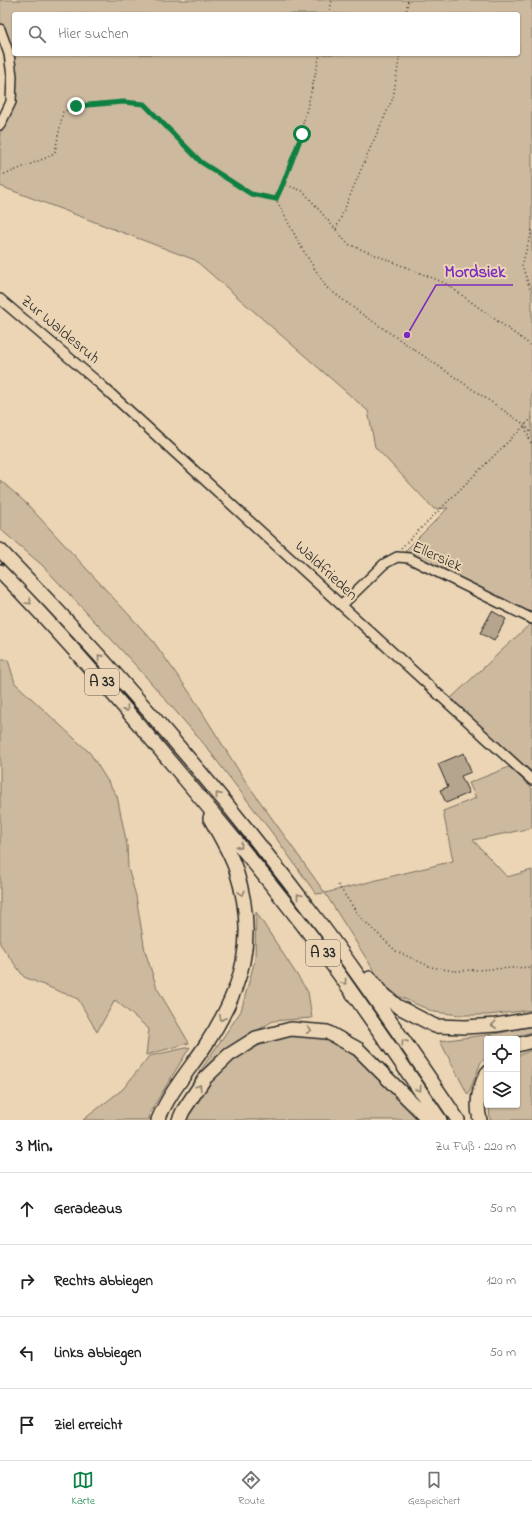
<!DOCTYPE html>
<html lang="de">
<meta charset="utf-8">
<style>
body{margin:0;font-family:"Indie Flower",sans-serif;background:#f2f2f2;color:#222}
.controls{position:absolute;right:12px;bottom:12px;display:grid;overflow:hidden;border-radius:4px;box-shadow:0 1px 3px #0004}
.controls button{width:36px;height:36px;display:grid;place-items:center;padding:0;border:0;border-bottom:1px solid #e0e0e0;background:#fff;color:#222;font:20px sans-serif}
.stop{position:absolute;width:12px;height:12px;margin:-9px;border:3px solid #0b8043;border-radius:50%;background:#fff}
.stop.end{background:#0b8043;border-color:#fff;box-shadow:0 1px 4px #0008}
.list{margin:0;padding:0;list-style:none}
h2{display:flex;justify-content:space-between;align-items:center;height:52px;margin:0;padding:0 16px;font-size:17px}
h2 small{font-size:13px;font-weight:400;color:#767676}
.list li{display:grid;grid-template-columns:26px 1fr auto;gap:12px;align-items:center;box-sizing:border-box;height:72px;padding:0 16px;border-top:1px solid #e0e0e0}
.list b{display:block;font-size:15px;white-space:nowrap}
.list em{font-size:13px;font-style:normal;color:#767676}
.icon{flex:none;width:22px;height:22px;fill:none;stroke:currentColor;stroke-width:2;stroke-linecap:round;stroke-linejoin:round}
.map{position:relative;flex:none;width:532px;height:1120px;overflow:hidden}
.search{position:absolute;background:#fff;box-shadow:0 1px 3px #0004;left:12px;right:12px;top:12px;height:44px;display:flex;align-items:center;gap:10px;box-sizing:border-box;padding:0 14px;border-radius:4px;color:#767676;font-size:15px}
.sheet{height:340px;background:#fff}
nav{display:flex;justify-content:space-around;align-items:center;box-sizing:border-box;height:56px;border-top:1px solid #e0e0e0;background:#fff;font-size:11px;color:#767676}
nav a{display:grid;justify-items:center;gap:2px}
nav .on{color:#0b8043}
.map>svg:first-child{display:block}
.green{fill:#ccb99e;stroke:#7c7264;fill-rule:evenodd}
.building{fill:#b6a58e;stroke:#2b2b2b}
.lines{fill:none;stroke-linecap:round;stroke-linejoin:round}
.minor-casing{stroke:#2b2b2b;stroke-width:12}
.highway-casing{stroke:#2b2b2b;stroke-width:16}
.path{stroke:#2b2b2b;stroke-width:1.5;stroke-dasharray:1 3;stroke-linecap:butt}
.minor{stroke:#ebd5b4;stroke-width:9}
.highway{stroke:#ebd5b4;stroke-width:13}
.oneway{stroke:#8b8070}
.route{stroke:#0b8043;stroke-width:5}
.labels{text-anchor:middle;dominant-baseline:central;stroke-width:4;stroke-linejoin:round;paint-order:stroke}
.shield{fill:#ebd5b4;stroke:#655e54;stroke-width:1}
.shield-label{font-size:15px;font-weight:bold;fill:#2b2b2b}
.street-label{font-size:16px;fill:#2b2b2b;stroke:#ebd5b4}
.leader{fill:none;stroke:#7b2cbf;stroke-width:1.5}
.callout-dot{fill:#7b2cbf;stroke:#ebd5b4;stroke-width:1.5}
.callout-label{font-size:17px;text-anchor:middle;font-weight:bold;fill:#7b2cbf;stroke:#ebd5b4;stroke-width:4;stroke-linejoin:round;paint-order:stroke}
</style>
<div class="map">
<svg width="532" height="1120" viewBox="0 0 532 1120">
<rect width="100%" height="100%" fill="#ebd5b4"/>
<filter id="ink" filterUnits="userSpaceOnUse"><feTurbulence type="fractalNoise" baseFrequency=".025" numOctaves="2"/><feDisplacementMap in="SourceGraphic" scale="8" xChannelSelector="R" yChannelSelector="G"/><feConvolveMatrix kernelMatrix="1 2 1 2 8 2 1 2 1" color-interpolation-filters="sRGB"/></filter>
<g filter="url(#ink)">
<path class="green" d="M 0,0 L 532,0 L 532,613 L 405,551 L 448,508 L 434,509 L 375,447 L 368,411 L 195,260 L 0,186 L 0,125 L 11,102 L 12,76 L 0,29 ZM 14,14 L 518,14 L 518,54 L 14,54 Z
M 0,480 L 27,504 L 153,641 L 190,693 L 244,779 L 325,893 L 453,861 L 443,811 L 476,798 L 469,783 L 509,767 L 532,788 L 532,828 L 473,840 L 507,877 L 532,870 L 532,1010 L 488,1015 L 460,1015 L 434,1012 L 400,997 L 383,985 L 325,893 L 316,894 L 276,838 L 204,744 L 139,669 L 43,566 L 0,529 Z
M 530,624 L 532,625 L 532,772 L 450,699 Z
M 0,660 L 8,660 L 15,683 L 90,753 L 117,796 L 127,845 L 128,868 L 136,896 L 145,951 L 157,988 L 189,1043 L 146,1055 L 149,1029 L 115,1000 L 97,1032 L 78,999 L 24,977 L 0,944 Z
M 256,912 L 308,992 L 312,1018 L 273,1021 L 220,1053 L 198,1074 L 241,1011 L 255,960 Z
M 532,1026 L 532,1032 L 507,1039 L 487,1039 L 487,1057 L 481,1062 L 468,1095 L 440,1041 L 500,1033 Z
M 291,1036 C 301,1036 315,1035 324,1039 C 357,1051 398,1093 420,1120 L 186,1120 C 200,1089 228,1060 258,1046 C 268,1042 280,1039 291,1036 Z
M 190,1047 L 150,1112 L 149,1120 L 83,1120 L 123,1089 L 149,1056 Z
M 532,1050 L 532,1120 L 490,1120 L 489,1105 L 517,1105 L 517,1056 Z"/>
<path class="building" d="M 492,611 L 506,619 L 494,641 L 480,633 Z
M 464,753 L 471,772 L 461,776 L 469,793 L 446,803 L 440,790 L 448,787 L 438,764 Z"/>
<g class="lines">
<g class="minor-casing">
<path id="minor" d="M 0,29 L 9,54 L 12,76 L 11,102 L 0,125
M 0,299 L 100,384 L 532,780
M 342,605 L 384,564 L 397,557 L 409,558 L 532,619"/>
</g>
<g class="highway-casing">
<path id="highway" d="M 0,550 C 115,668 224,795 323,927 C 370,990 414,1055 458,1120
M 0,571 C 60,632 117,698 172,764 C 220,821 267,878 312,937 C 356,997 398,1058 440,1120
M 370,978 L 379,990 L 397,1006 L 435,1026 L 465,1027 L 496,1025 L 532,1019
M 517,1045 L 532,1041
M 158,1120 C 169,1093 189,1070 205,1046 C 243,988 258,938 236,870 C 230,852 219,835 210,818
M 179,1120 L 183,1111 L 205,1078 L 229,1055 L 256,1038 L 291,1029 L 327,1032 L 358,1049 L 429,1120
M 480,1120 C 476,1104 479,1087 487,1073"/>
</g>
<path class="path" d="M 329,14 L 332,0
M 406,14 L 408,0
M 0,174 L 6,174 L 48,157 L 55,152 L 63,112 L 76,106 L 123,102 L 143,104 L 201,162 L 251,194 L 276,199 L 300,245 L 326,287 L 359,312 L 525,425 L 532,434
M 283,184 L 303,191 L 348,244 L 445,283 L 532,346
M 276,199 C 298,153 308,104 320,54
M 336,229 L 368,153 L 393,98 L 400,54
M 532,230 L 522,265 L 530,289 L 532,291
M 525,427 L 532,446
M 401,548 L 532,418
M 338,885 L 360,917 L 396,951 L 431,967 L 454,971 L 532,967"/>
<use href="#minor" class="minor"/>
<use href="#highway" class="highway"/>
</g>
<defs><path id="oneway-chevron" d="M-2-3.5L2.5 0L-2 3.5" fill="none" stroke-width="1.6" stroke-linecap="round" stroke-linejoin="round"/></defs>
<g class="oneway">
<use href="#oneway-chevron" transform="translate(29 602) rotate(47)"/>
<use href="#oneway-chevron" transform="translate(100 657) rotate(-132)"/>
<use href="#oneway-chevron" transform="translate(126 709) rotate(48)"/>
<use href="#oneway-chevron" transform="translate(218 795) rotate(-129)"/>
<use href="#oneway-chevron" transform="translate(240 846) rotate(51)"/>
<use href="#oneway-chevron" transform="translate(242 893) rotate(78)"/>
<use href="#oneway-chevron" transform="translate(299 896) rotate(-128)"/>
<use href="#oneway-chevron" transform="translate(344 982) rotate(54)"/>
<use href="#oneway-chevron" transform="translate(222 1018) rotate(117)"/>
<use href="#oneway-chevron" transform="translate(494 1025) rotate(174)"/>
<use href="#oneway-chevron" transform="translate(309 1030) rotate(6)"/>
<use href="#oneway-chevron" transform="translate(404 1042) rotate(-125)"/>
<use href="#oneway-chevron" transform="translate(199 1087) rotate(-56)"/>
<use href="#oneway-chevron" transform="translate(419 1089) rotate(56)"/>
</g>
</g>
<g class="lines" filter="url(#ink)">
<path class="route" d="M 76,106 L 123,102 L 144,104 L 201,162 L 251,194 L 276,199 L 283,184 L 302,134"/>
</g>
<g class="labels">
<g class="shield">
<rect x="85" y="669" width="34" height="26" rx="3"/>
<rect x="306" y="940" width="34" height="26" rx="3"/>
</g>
<g class="shield-label">
<text x="102" y="682">A 33</text>
<text x="323" y="953">A 33</text>
</g>
<g class="street-label">
<text transform="translate(60 330) rotate(40)">Zur Waldesruh</text>
<text transform="translate(437 557) rotate(24)">Ellersiek</text>
<text transform="translate(326 571) rotate(43)">Waldfrieden</text>
</g>
</g>
<path class="leader" d="M407 335L436 285H513"/>
<circle class="callout-dot" cx="407" cy="335" r="4"/>
<g class="callout-label">
<text x="475" y="277">Mordsiek</text>
</g>
</svg>
<div class="controls">
<button><svg class="icon" aria-label="locate" viewBox="0 0 24 24"><circle cx="12" cy="12" r="6"/><path d="M12 2v4M12 18v4M2 12h4M18 12h4"/></svg></button>
<button><svg class="icon" aria-label="layers" viewBox="0 0 24 24"><path d="M12 4l9 5-9 5-9-5zM3 14l9 5 9-5"/></svg></button>
</div>
<div class="stop" style="left:302px;top:134px"></div>
<div class="stop end" style="left:76px;top:106px"></div>
<div class="search"><svg class="icon" aria-label="search" viewBox="0 0 24 24"><circle cx="10" cy="10" r="6"/><path d="M15 15l6 6"/></svg>Hier suchen</div>
</div>
<section class="sheet">
<h2>3 Min.<small>Zu Fuß · 220 m</small></h2>
<ul class="list">
<li><svg class="icon" aria-label="ahead" viewBox="0 0 24 24"><path d="M12 20V5M6 11l6-6 6 6"/></svg><div><b>Geradeaus</b></div><em>50 m</em></li>
<li><svg class="icon" aria-label="right" viewBox="0 0 24 24"><path d="M7 20v-9h11M14 6l5 5-5 5"/></svg><div><b>Rechts abbiegen</b></div><em>120 m</em></li>
<li><svg class="icon" aria-label="left" viewBox="0 0 24 24"><path d="M17 20v-9H6M10 6l-5 5 5 5"/></svg><div><b>Links abbiegen</b></div><em>50 m</em></li>
<li><svg class="icon" aria-label="arrive" viewBox="0 0 24 24"><path d="M6 21V4h12l-3 4 3 4H6"/></svg><div><b>Ziel erreicht</b></div></li>
</ul>
</section>
<nav>
<a class="on"><svg class="icon" aria-label="map" viewBox="0 0 24 24"><path d="M3 6l6-2 6 2 6-2v14l-6 2-6-2-6 2zM9 4v14M15 6v14"/></svg>Karte</a>
<a><svg class="icon" aria-label="directions" viewBox="0 0 24 24"><path d="M12 3l9 9-9 9-9-9zM9 14v-3h6M13 9l2 2-2 2"/></svg>Route</a>
<a><svg class="icon" aria-label="saved" viewBox="0 0 24 24"><path d="M7 4h10v16l-5-4-5 4z"/></svg>Gespeichert</a>
</nav>
